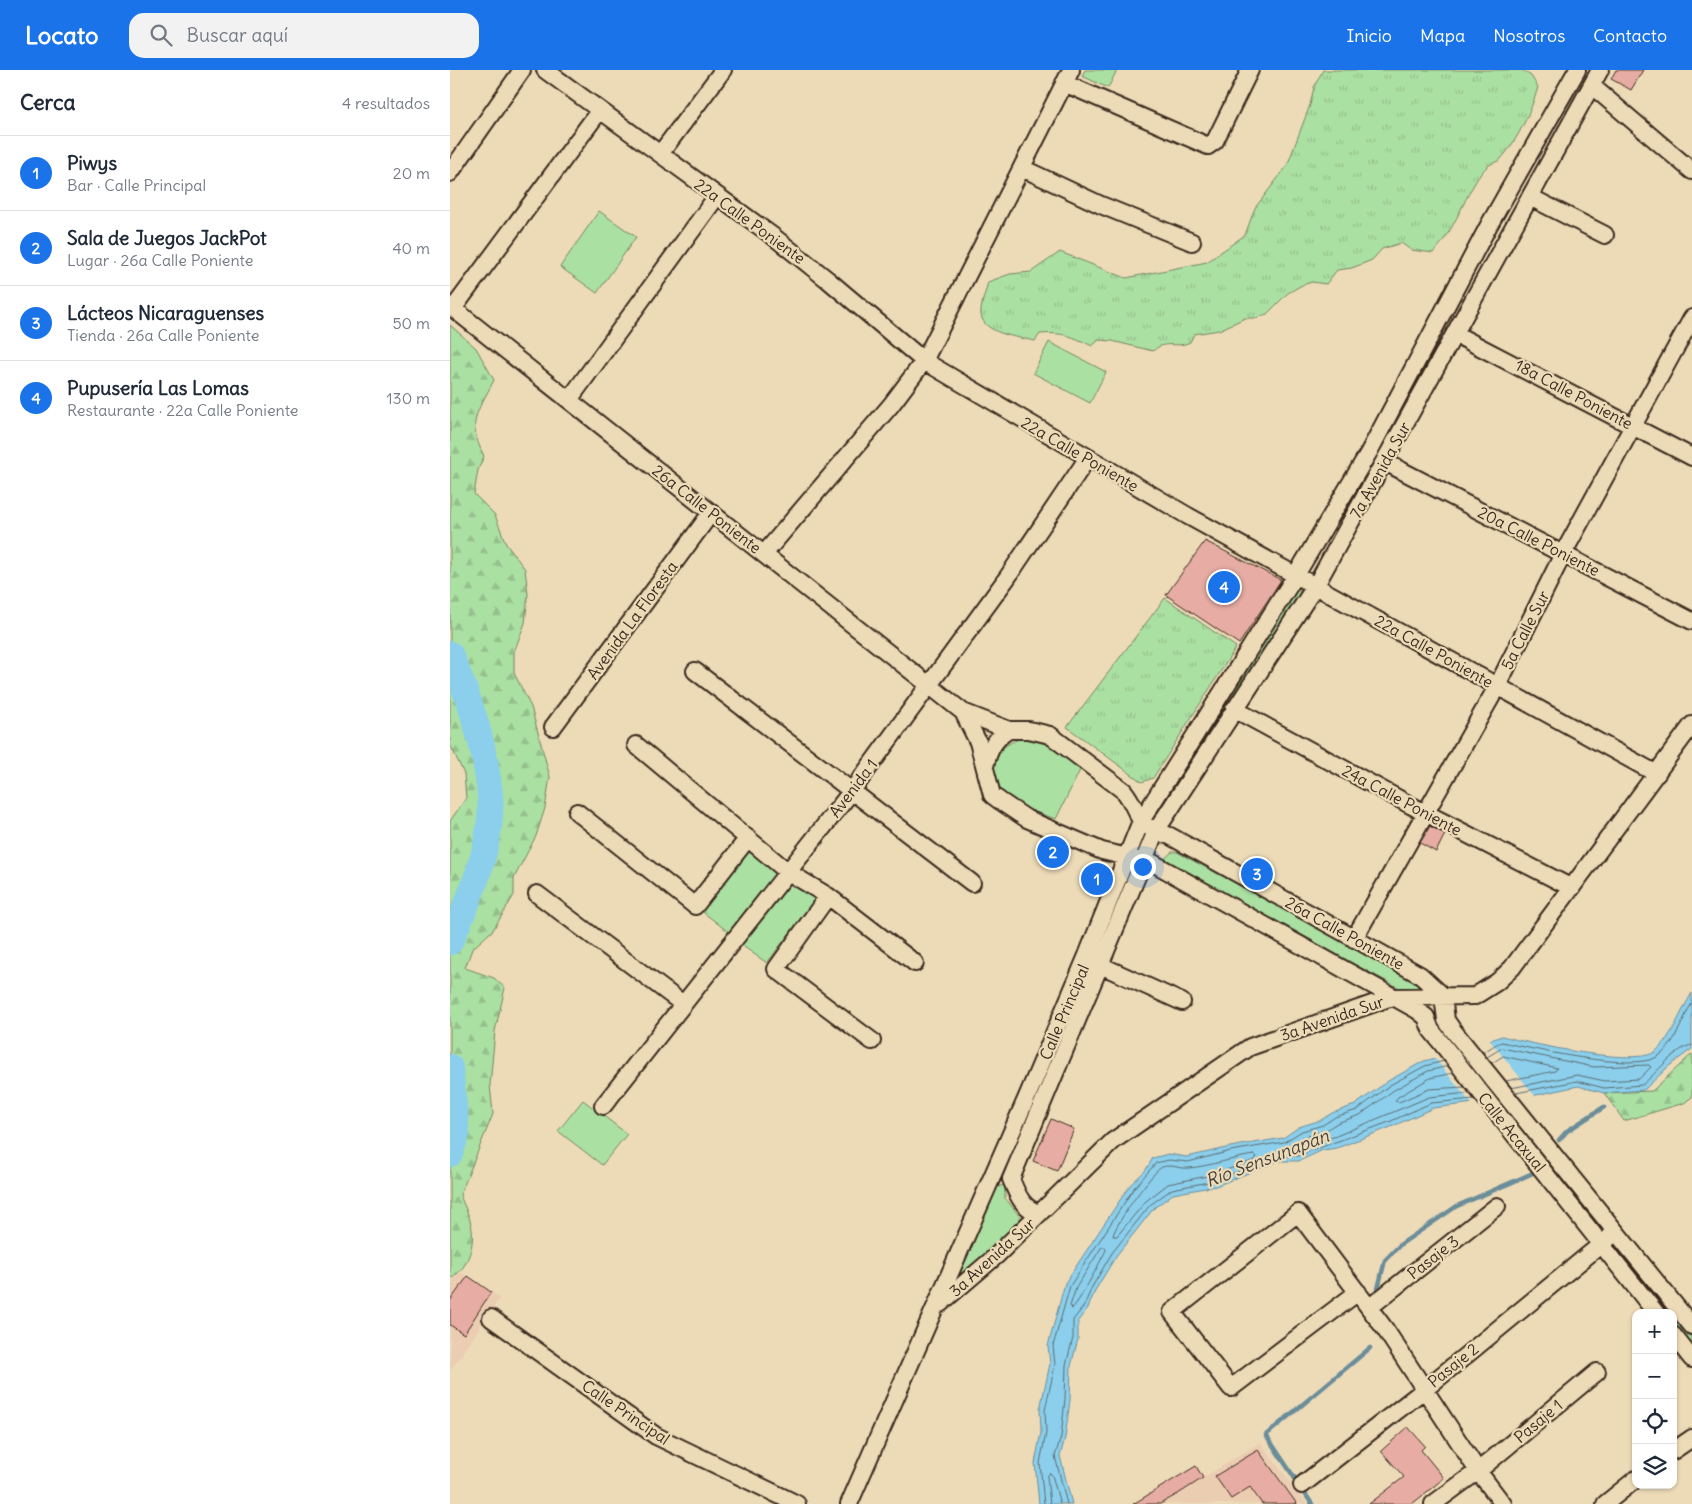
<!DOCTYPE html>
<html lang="es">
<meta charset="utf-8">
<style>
body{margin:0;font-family:Delius,sans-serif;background:#f2f2f3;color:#1f2937}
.controls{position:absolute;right:15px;bottom:15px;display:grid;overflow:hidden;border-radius:10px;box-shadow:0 1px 4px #0004}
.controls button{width:45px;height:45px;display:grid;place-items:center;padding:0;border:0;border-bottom:1px solid #e0e1e3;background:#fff;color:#1f2937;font:25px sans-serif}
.you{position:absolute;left:692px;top:796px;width:18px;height:18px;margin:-12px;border:4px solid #fff;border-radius:50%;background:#1a73e8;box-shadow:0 0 0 8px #1a73e833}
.badge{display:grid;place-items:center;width:32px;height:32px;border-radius:50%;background:#1a73e8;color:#fff;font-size:16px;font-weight:700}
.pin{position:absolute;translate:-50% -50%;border:2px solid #fff;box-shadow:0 1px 5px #0006}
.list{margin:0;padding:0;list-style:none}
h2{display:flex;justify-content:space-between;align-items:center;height:65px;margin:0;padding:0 20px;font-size:21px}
h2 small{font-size:16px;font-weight:400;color:#747a83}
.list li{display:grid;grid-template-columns:32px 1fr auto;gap:15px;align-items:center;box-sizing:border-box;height:75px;padding:0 20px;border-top:1px solid #e0e1e3}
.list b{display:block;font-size:19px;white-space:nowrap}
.list p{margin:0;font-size:16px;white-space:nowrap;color:#747a83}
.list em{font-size:16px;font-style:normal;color:#747a83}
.icon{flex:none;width:28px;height:28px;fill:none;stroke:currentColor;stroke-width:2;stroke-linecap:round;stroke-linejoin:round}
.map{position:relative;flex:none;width:1242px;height:1434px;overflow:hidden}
header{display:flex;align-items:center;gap:30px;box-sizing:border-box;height:70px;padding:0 25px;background:#1a73e8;color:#fff}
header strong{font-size:24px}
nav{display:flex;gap:28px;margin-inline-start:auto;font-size:18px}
.search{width:350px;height:45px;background:#f2f2f3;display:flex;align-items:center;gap:12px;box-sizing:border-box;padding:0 18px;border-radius:15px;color:#747a83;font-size:19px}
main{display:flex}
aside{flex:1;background:#fff}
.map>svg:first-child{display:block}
.built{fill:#ebcdb2}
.grass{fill:url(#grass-tufts);stroke:#738560}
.forest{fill:url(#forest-firs);stroke:#738560}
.green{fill:#abe0a3;stroke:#738560}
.water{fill:#8bcfec;stroke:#6b8d9a}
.pier{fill:#eddbb8}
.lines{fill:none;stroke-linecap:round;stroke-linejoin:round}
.shore{stroke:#5b6c70;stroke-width:1}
.stream{stroke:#6b8d9a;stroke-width:4.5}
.river{stroke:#8bcfec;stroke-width:26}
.building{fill:#e7ada4;stroke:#3b2a1e}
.street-casing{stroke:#3b2a1e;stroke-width:20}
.street{stroke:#eddbb8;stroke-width:16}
.labels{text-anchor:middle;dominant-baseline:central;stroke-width:4.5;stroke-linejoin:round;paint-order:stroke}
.street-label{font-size:16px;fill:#3b2a1e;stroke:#eddbb8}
.water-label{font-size:18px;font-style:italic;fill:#47433d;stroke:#eddbb8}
</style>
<header>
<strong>Locato</strong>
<div class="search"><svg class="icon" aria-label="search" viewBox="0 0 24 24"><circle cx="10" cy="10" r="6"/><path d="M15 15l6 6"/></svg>Buscar aquí</div>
<nav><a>Inicio</a><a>Mapa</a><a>Nosotros</a><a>Contacto</a></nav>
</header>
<main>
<aside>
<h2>Cerca<small>4 resultados</small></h2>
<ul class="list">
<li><span class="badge">1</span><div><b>Piwys</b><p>Bar · Calle Principal</p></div><em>20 m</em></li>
<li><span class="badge">2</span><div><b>Sala de Juegos JackPot</b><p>Lugar · 26a Calle Poniente</p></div><em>40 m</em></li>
<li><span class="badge">3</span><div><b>Lácteos Nicaraguenses</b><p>Tienda · 26a Calle Poniente</p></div><em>50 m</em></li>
<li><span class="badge">4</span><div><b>Pupusería Las Lomas</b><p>Restaurante · 22a Calle Poniente</p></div><em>130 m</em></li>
</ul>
</aside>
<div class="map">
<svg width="1242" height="1434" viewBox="0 0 1242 1434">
<defs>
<pattern id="grass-tufts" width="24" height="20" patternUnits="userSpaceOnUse" patternTransform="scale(1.25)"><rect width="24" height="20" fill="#abe0a3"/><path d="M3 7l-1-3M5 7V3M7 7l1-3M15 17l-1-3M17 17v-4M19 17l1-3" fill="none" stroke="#94c08c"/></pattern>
<pattern id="forest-firs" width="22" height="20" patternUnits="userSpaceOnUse" patternTransform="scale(1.25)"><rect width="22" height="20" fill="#abe0a3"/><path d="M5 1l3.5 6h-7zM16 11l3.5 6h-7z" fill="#94c08c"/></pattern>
</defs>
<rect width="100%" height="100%" fill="#eddbb8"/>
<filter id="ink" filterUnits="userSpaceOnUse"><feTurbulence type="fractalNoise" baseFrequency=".02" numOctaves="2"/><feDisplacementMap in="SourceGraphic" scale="10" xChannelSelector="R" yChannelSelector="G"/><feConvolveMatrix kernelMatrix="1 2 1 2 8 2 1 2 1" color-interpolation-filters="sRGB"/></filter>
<g filter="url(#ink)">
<path class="built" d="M 11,1202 L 50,1228 L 0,1301 L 0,1213 Z
M 810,1372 L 857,1434 L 712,1434 Z"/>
<path class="grass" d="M 873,0 L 1072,0 L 1081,6 L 1088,17 C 1081,42 1068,69 1051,89 C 1048,92 1044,92 1041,94 C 1034,98 1030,105 1026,111 C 1011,135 1003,163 983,183 L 961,180 L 951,173 L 932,179 L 922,190 L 902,198 L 887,200 L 876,214 L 862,212 L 852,215 L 838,223 L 817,244 L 806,248 L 795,248 L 769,260 L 744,264 L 740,272 C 727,279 715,269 703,281 L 662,271 L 649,270 L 642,276 C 622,266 613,262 590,264 L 585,271 C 569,267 528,264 531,240 C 532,230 536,221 538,212 L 560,204 L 581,202 L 610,182 L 676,208 L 757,192 L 795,165 L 805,138 L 837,96 L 860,35 L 864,17 Z
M 846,519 L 853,524 L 713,737 L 708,734 Z
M 715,528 L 786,577 L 703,708 L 692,712 L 617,657 Z"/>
<path class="forest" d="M 0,255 L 26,278 L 44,310 C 27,344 16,350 34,386 L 28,400 L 24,424 L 45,445 L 56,474 L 75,499 L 78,524 L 75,553 L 64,582 L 64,603 L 81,637 L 100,707 L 95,738 L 86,766 L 64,808 L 64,825 L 43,860 L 22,879 L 15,898 L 44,908 L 55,918 L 45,961 L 40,1015 L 43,1044 L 10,1125 C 13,1134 19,1144 21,1154 C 26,1173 18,1200 0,1209 L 0,751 L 16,728 L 14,704 L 0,674 Z
M 1242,984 L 1242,1027 L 1234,1033 L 1174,1051 L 1154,1023 L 1202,1021 Z"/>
<path class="green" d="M 635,0 L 667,0 L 658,18 L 632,6 Z
M 149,141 L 186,167 L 147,223 L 110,197 Z
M 599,272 L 656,302 L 640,333 L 583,303 Z
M 569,669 C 595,669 611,682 632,696 L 606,749 C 580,740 536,728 545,692 C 549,679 556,674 569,669 Z
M 298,768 L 331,796 L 280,863 L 245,836 Z
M 722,782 L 727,782 L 966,910 L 971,918 L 969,922 L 959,923 L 720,798 L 716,795 L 714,789 Z
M 338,802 L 371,821 L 317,893 L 284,870 Z
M 133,1030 L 177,1064 L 152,1095 L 108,1061 Z
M 1095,1085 L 1149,1152 L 1147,1156 L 1141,1153 L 1094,1089 Z
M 555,1115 L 555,1128 L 572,1149 L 517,1207 L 510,1206 L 507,1202 L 541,1118 Z
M 1165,1172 L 1223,1243 L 1215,1243 L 1165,1179 L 1163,1174 Z
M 1223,1243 L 1242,1267 L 1242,1277 L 1223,1253 Z"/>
<path class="water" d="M 1242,923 L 1242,979 L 1219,996 L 1194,1020 L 1154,1023 L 1128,1016 L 1082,1026 L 983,1038 L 941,1057 L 887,1078 L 873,1080 L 849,1091 L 828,1091 L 766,1116 L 723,1124 L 704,1138 L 666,1186 L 646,1219 L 638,1238 L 628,1251 L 628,1269 L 621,1296 L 620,1330 L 615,1368 L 610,1386 L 622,1434 L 589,1434 L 585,1393 L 591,1362 L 590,1339 L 600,1294 L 598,1276 L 615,1213 L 680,1115 L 695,1101 L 703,1088 L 718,1084 L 737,1087 L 780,1077 L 833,1068 L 849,1057 L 871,1050 L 882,1043 L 905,1035 L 938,1011 L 974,991 L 1037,975 L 1040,970 L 1052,966 C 1078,973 1187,998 1206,981 C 1223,966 1230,942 1242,923 Z"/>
<path class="pier" d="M 1038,968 L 1086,1027 L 1024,1037 L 983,986 L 1035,973 Z"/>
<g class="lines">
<path class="shore" d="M 1032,982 C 1041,979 1044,974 1052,972 C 1082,979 1183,1002 1207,987 C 1226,976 1231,950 1242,933
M 1037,987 L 1052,978 L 1144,997 L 1199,995 L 1201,997 L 1189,1009 L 1155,1011 L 1127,1005 L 1061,1018
M 1042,993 L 1053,986 L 1107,998 L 1105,1001 L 1056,1011
M 998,996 L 978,1001 L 944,1020 L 910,1045 L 887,1053 L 875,1061 L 854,1067 L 841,1075 L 841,1078 C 847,1081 873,1069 884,1067 L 979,1027 L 1019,1023
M 1003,1003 L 980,1008 L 948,1027 L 945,1031 L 949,1032 L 979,1019 L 1014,1017
M 1066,1023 L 1127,1011 L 1154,1018 L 1192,1015 C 1205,1005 1226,977 1242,975
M 804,1085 L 807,1087 L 805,1090 L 762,1105 L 718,1114 L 696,1131 L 667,1166 L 663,1166 C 665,1154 703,1101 712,1097 C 721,1094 730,1099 739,1098 C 761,1096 782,1088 804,1085 Z
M 652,1177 L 655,1177 L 656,1180 C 651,1190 627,1237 621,1239 L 620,1236 L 626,1218 Z
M 594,1434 L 590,1393 L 596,1363 L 595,1340 L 605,1295 L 603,1276 L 620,1216 L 684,1118 L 706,1093 L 719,1090 L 738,1092 L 781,1081 L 834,1072 L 852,1061 L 873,1055 L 885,1047 L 907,1040 L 940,1015 L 975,996 L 994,991
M 600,1434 L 597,1406 L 600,1403 L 602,1405 L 610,1434
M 617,1434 L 605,1386 L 611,1367 L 615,1329 L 616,1295 L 623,1268 L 623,1250 L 634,1236 L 642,1217 L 662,1183 L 700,1135 L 722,1119 L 764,1111 L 827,1086 L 848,1086 L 939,1052 L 981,1033 L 1024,1029"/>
<path class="stream" d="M 1109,1070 L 1117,1061 L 1154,1037
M 926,1227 L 935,1190 L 951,1174 L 1007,1136 L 1083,1103
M 862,1434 L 816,1365 L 920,1278"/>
<path class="river" d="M 0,584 C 20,629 36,677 40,726 C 44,773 19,831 0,872
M 0,997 L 7,1064 L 0,1084"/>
</g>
<path class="building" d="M 1166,0 L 1193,0 L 1181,20 L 1161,9 Z
M 755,471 L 831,510 L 789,574 L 716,525 Z
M 980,756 L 995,764 L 986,782 L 970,773 Z
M 601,1049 L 624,1059 L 607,1101 L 583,1091 Z
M 18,1206 L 41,1222 L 14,1264 L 0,1255 L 0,1231 Z
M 958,1357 L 975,1376 L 971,1380 L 994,1408 L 962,1434 L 919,1434 L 954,1407 L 931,1381 Z
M 808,1380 L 847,1434 L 812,1434 L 800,1417 L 781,1429 L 765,1406 Z
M 746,1396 L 753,1408 L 728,1424 L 710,1434 L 683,1434 Z"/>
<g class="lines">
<g class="street-casing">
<path id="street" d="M 95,0 L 324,167 L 378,210 L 474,291 L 738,446 L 1207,704
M 614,13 L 758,76 L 765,71 L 800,0
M 1142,16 L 1242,101
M 210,84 L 273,0
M 572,98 L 651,135 L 742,172
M 0,103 L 72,0
M 1080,127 L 1155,165
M 0,236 L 513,642 L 559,660 L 579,660 L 600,665 L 674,721 C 683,732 684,740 691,750 C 697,758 710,763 720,766 L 970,905 L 993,926 L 996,950 L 1002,959 L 1242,1256
M 3,239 L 150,40
M 1005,264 L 1242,387
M 119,330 L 267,126
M 935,392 L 1242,551
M 314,484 L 441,335 L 474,291 L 621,0
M 245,601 L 522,813
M 784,639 L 962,736 L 1122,818
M 513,642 L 528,672 L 542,725 L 550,731 L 577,749 L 652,781 L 703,793 L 967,940 L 976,947 L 981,960 L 1206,1243
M 103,657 L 261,443
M 186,675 L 338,802 L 378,826 L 465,893
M 535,696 C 539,680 544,669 559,660
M 127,742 L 245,836 L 298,768
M 87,824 L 233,934
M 378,826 L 326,899 L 422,971
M 904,869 L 1047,617 L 1113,484 L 1242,248
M 650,895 L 732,932
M 153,1036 L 401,722 L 557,508 L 637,389
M 561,1109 L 706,761 L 866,515 L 1150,0
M 561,1109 C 567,1124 573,1140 590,1143
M 908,1222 L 781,1318 L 722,1242 L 848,1143 L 935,1259 L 1028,1401 L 1053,1434
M 490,1234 L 546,1186 L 663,1071 L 800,977 L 942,927 L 1025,926 L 1047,912 L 1062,898 L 1242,655
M 920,1237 L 1047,1136
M 41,1248 L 206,1366 L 347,1434
M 1223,1265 L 1242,1289
M 1223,1381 L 1242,1368
M 852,1415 L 975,1319 L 1160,1167
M 399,1434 L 577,1027 L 636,888 L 691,751 L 846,505 L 919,382 L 1039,155 L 1127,0
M 983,1434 L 1028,1401 L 1147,1302
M 1155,1434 L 1186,1409"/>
</g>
<use href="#street" class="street"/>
</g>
</g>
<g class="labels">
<g class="street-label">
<text transform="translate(300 151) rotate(36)">22a Calle Poniente</text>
<text transform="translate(1124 324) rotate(28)">18a Calle Poniente</text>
<text transform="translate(630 384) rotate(30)">22a Calle Poniente</text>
<text transform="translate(930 400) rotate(-61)">7a Avenida Sur</text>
<text transform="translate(257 439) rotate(38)">26a Calle Poniente</text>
<text transform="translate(1089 471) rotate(27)">20a Calle Poniente</text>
<text transform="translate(182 550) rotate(-54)">Avenida La Floresta</text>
<text transform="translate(1075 560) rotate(-63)">5a Calle Sur</text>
<text transform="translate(984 581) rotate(29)">22a Calle Poniente</text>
<text transform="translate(403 718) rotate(-53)">Avenida 1</text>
<text transform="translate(952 730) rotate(28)">24a Calle Poniente</text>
<text transform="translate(895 863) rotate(29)">26a Calle Poniente</text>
<text transform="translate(614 942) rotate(-67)">Calle Principal</text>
<text transform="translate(882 948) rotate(-19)">3a Avenida Sur</text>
<text transform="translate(1062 1062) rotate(51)">Calle Acaxual</text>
<text transform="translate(542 1187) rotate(-42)">3a Avenida Sur</text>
<text transform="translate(983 1187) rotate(-38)">Pasaje 3</text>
<text transform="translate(1003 1295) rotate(-39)">Pasaje 2</text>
<text transform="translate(176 1342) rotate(34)">Calle Principal</text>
<text transform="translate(1088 1351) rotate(-40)">Pasaje 1</text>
</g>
<g class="water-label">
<text transform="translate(817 1088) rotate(-21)">Río Sensunapán</text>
</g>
</g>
</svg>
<div class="controls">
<button>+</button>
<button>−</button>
<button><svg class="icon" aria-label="locate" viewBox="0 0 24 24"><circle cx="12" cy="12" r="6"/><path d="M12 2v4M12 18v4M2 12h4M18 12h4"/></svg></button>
<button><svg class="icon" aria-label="layers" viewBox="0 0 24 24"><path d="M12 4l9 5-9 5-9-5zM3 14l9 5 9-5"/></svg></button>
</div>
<div class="you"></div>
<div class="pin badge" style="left:647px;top:809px">1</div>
<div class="pin badge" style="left:603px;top:782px">2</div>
<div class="pin badge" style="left:807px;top:804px">3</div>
<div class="pin badge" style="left:774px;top:517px">4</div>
</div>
</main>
